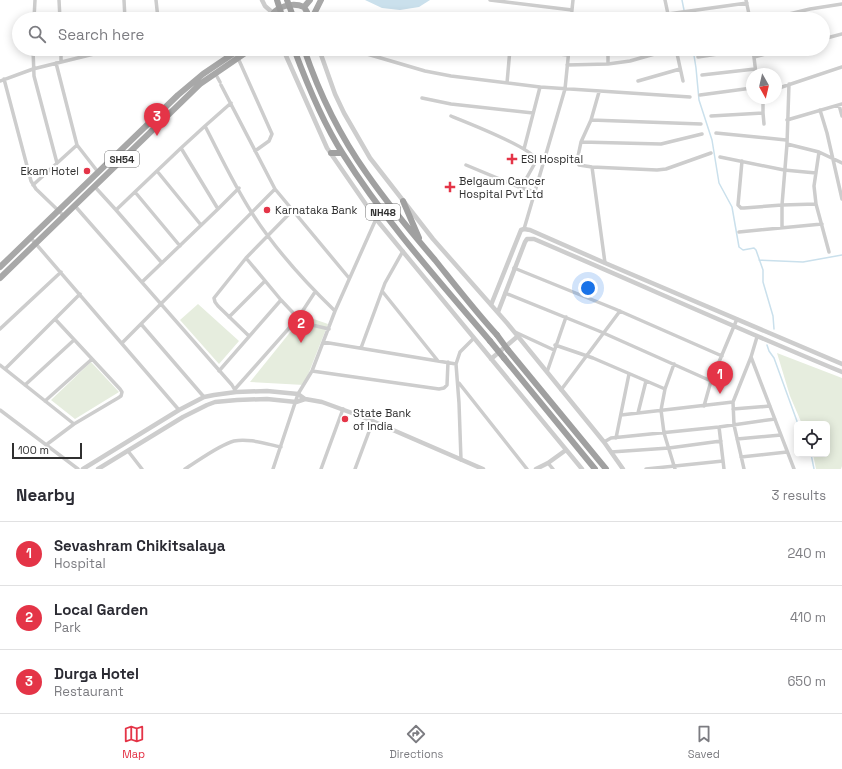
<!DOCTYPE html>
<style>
body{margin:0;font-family:"Space Grotesk",sans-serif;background:#f2f2f3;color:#2b2b33}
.controls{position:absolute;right:12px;bottom:12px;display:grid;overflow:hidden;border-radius:6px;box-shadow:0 2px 10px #0003}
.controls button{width:36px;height:36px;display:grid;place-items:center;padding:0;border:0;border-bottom:1px solid #e1e1e2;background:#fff;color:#2b2b33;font:20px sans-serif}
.compass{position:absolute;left:746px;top:68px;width:36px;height:36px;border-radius:50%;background:#fff;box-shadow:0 2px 10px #0003;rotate:172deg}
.scale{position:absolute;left:12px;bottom:10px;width:70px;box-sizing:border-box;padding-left:4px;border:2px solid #303030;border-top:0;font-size:11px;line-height:14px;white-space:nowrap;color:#303030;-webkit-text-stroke:3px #fff;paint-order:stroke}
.you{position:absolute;left:588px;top:288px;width:14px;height:14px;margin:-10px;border:3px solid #fff;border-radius:50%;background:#1a73e8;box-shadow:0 0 0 6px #1a73e833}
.badge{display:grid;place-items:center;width:26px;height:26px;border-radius:50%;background:#e43447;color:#fff;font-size:13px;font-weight:700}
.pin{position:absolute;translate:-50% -33px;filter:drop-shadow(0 1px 2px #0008)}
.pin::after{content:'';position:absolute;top:21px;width:14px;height:12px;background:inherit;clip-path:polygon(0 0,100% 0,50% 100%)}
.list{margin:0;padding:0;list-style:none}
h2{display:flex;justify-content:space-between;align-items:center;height:52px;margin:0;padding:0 16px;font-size:17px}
h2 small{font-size:13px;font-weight:400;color:#7c7c81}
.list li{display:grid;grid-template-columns:26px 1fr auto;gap:12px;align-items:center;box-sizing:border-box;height:64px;padding:0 16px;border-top:1px solid #e1e1e2}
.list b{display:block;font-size:15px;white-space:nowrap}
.list p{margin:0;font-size:13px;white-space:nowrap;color:#7c7c81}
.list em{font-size:13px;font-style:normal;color:#7c7c81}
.icon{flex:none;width:22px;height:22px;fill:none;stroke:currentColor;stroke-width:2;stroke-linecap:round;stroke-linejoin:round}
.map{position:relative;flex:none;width:842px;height:469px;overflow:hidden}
.search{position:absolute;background:#fff;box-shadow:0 2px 10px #0003;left:12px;right:12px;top:12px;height:44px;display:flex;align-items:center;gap:10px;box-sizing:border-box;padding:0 14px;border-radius:22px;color:#7c7c81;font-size:15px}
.sheet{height:244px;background:#fff}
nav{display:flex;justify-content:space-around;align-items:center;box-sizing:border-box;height:56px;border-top:1px solid #e1e1e2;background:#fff;font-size:11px;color:#7c7c81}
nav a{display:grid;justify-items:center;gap:2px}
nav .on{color:#e43447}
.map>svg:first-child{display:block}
.green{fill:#e6edde}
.water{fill:#cae0ec}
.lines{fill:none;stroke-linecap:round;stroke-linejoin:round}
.stream{stroke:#cae0ec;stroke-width:1.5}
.minor{stroke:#cdcdcd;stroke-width:3.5}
.tertiary{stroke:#cdcdcd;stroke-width:4.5}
.primary{stroke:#a8a8a8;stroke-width:6}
.trunk{stroke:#a0a0a0;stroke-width:6}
.trunk-bridge{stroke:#a0a0a0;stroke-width:6}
.poi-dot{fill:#e43447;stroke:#fff;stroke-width:1.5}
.labels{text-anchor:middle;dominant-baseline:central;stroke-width:4;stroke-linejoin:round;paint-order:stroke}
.shield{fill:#fff;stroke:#6e6e6e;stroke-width:1}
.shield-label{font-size:10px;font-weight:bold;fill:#303030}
.poi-label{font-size:11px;fill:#303030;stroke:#fff;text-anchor:start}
</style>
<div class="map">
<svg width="842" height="469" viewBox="0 0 842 469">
<rect width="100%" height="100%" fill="#fff"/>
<path class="green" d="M 198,304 L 239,341 L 219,364 L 180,320 Z
M 305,316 L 328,324 L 304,385 L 250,382 L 300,320 Z
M 777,353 L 842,378 L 842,466 L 841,469 L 816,469 L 813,454 L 827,454 L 827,424 L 802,424 L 790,396 Z
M 91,362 L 119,392 L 75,419 L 51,400 Z"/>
<path class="water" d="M 365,0 L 430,0 L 419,7 L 400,10 L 382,8 Z"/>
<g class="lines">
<path class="stream" d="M 682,0 L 684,10
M 685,13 L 686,19
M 693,49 L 696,68 L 699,100 L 712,140 L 719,183 L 732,207 L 739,247 L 743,250 L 754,248 L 756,250 L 763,270 L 763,282 L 773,316 L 774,329
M 759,260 L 803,262 L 842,255
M 767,345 L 769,351 L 774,358 L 798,424
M 811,454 L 814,469"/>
<path class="minor" d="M 59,0 L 60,19
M 124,0 L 125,19
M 156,0 L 158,19
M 490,0 L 572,10
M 665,0 L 669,19
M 746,0 L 750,19
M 571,18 L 579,19
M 34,19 L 35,0
M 215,19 L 229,16 L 271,17
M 571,19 L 573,0
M 644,19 L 668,14 L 747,3
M 768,19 L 810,9 L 842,4
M 823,39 L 842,34
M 33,49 L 34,76 L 57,163
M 61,49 L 61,62
M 350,49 L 425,71 L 451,76 L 540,87 L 690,97
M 515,49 L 568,55
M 676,49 L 683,81
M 753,49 L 756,74
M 698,57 L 750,49
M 754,57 L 784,49
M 238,58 L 272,134 L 269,141 L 255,151
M 56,63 L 77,145 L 98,172
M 608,64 L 608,49
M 567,65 L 608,64 L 630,61 L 672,49
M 215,73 L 220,82
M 702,75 L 755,69
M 4,79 L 31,181 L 36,189 L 64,216
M 0,81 L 33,69 L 114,49
M 638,81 L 680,69
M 507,83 L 510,49
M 789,84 L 787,144 L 819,152 L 842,163
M 776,89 L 842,67
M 599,92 L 591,120 L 581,142 L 577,161 L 579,165 L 592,167 L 657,170 L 666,169 L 711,153
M 700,95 L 752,88
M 422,98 L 451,104 L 533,113
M 763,98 L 763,113
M 231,103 L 205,126 C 220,155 234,185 252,213 C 275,249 304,281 335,311
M 839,105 L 842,116
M 820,110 L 827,133 L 842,199
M 451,116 C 466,122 530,147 536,159 L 535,163 L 521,188
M 711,116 L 763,113 L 764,124
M 591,120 L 701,124
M 787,120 L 842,104
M 205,126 L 181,148 L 218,209 L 239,188
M 716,133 L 786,140
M 581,142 L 661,144 L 702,134
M 524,149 L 540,87
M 720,157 L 784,170 L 816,173
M 742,161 L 738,205 L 741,208 L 744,208 L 782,205 L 787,144
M 466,165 L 521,188 L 535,192
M 592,167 L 605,263
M 157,171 L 201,225
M 33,185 L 77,145
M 95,187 L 116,210 L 181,148
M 275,189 L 349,278
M 135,192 L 180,246
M 816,204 L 829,252
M 75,206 L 232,385 L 236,392
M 116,210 L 162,263
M 782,228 L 782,205 L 816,204 L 814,186 L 819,152
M 524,229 L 565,89 L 569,49
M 739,232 L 822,224
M 30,237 L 179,410
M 246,258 L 281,300 L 298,318 L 315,292
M 514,268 L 615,309 L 722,356
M 142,282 L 218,209
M 382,291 L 438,361
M 505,293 L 599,331 L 711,381 L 737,319
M 229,317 L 265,281
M 141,324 L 204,397
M 0,329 L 61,272
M 515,332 L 554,350
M 249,336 L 218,306 L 215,302 L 214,298 L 246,258 L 292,211
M 323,342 L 456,364
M 122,343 L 275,189 L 221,85
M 555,345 L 593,358 L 665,389 L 661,410 L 664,433 L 675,469
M 361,348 L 385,283 L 403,251
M 751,357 L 794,469
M 0,365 L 74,424
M 5,369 L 80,294
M 219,371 L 281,300
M 312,371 L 439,389 L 444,388 L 447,385 L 448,362
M 547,372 L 566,317
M 459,383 L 527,469
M 25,385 L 74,340
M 235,389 L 298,318 L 312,325 L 329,329
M 665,389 L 674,364
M 561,390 L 620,311
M 45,401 L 92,359
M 704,406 L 711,381
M 733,409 L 770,406
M 0,410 L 78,469
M 638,413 L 646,381
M 621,415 L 733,402
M 719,427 L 724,469
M 616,438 L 629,374
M 737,439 L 781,435
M 604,442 L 611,438 L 719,427 L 775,419
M 46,445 L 74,424 L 118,398 L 121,396 L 122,392 L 120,389 L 55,319
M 128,451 L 142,469
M 611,452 L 669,448 L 721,441
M 741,457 L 787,452
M 461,460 L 459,403 L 456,364 L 460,352 L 474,338
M 548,463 L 553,469
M 185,469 C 198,461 219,445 234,441 C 249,438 266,444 281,447
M 273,469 L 298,394 L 312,371 L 335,311 L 376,219
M 321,469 L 343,409
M 355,469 L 373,421
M 646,469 L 723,461
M 744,469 L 734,425 L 733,402 L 751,357 L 757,337"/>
<path class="tertiary" d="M 262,0 L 265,6 L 273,13
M 283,49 L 327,148 L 376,219 L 582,469
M 319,49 L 335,94 L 344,113 L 370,158 L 433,239 L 507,323 L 604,442 L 623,469
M 491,305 L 521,230 L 524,229 L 530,230 L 605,263 L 842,364
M 498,312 L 525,242 L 527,239 L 534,239 C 637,283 738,329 842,372
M 491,359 L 518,336
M 83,469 L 179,410 L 204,397 L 214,395 L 236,392 L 267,391 L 298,394 L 305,399
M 98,469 L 183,417 L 207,405 L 215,402 L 237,400 L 267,399 L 296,402 L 305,399 L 322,402 L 363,417 L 483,469
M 536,469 L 548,463 L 566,450"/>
<path class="primary" d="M 304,7 L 310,0
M 308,18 L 314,14 L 321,0
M 270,19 C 274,6 293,2 304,7 L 307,12 L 308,19
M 0,267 L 178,95 L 203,74 L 240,49
M 0,278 L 200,84 L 251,49"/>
<path class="trunk" d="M 294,49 C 307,84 323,123 343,154 C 385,221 439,281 490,341
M 304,49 C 319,93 340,136 367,174 C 388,204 411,232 435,260 C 455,285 475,311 497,335
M 331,153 L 342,153
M 403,201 L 419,238
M 508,350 L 606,469
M 504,358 L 595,469"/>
<path class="trunk-bridge" d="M 277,0 L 283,19
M 287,0 L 294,19
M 497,335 L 508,350
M 490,341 L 504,358"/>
</g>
<g class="poi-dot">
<path d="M510 153h4v4h4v4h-4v4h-4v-4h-4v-4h4z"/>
<circle cx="87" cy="171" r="4"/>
<path d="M448 181h4v4h4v4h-4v4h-4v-4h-4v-4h4z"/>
<circle cx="267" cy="210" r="4"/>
<circle cx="345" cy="419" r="4"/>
</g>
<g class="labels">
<g class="shield">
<rect x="105" y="151" width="34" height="16" rx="3"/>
<rect x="366" y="204" width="34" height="16" rx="3"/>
</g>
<g class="shield-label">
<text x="122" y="159">SH54</text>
<text x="383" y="212">NH48</text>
</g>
<g class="poi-label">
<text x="521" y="159">ESI Hospital</text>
<text x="79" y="171" text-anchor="end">Ekam Hotel</text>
<text x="459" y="181">Belgaum Cancer<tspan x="459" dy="13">Hospital Pvt Ltd</tspan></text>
<text x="275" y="210">Karnataka Bank</text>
<text x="353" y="413">State Bank<tspan x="353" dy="13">of India</tspan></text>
</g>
</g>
</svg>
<div class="controls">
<button><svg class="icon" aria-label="locate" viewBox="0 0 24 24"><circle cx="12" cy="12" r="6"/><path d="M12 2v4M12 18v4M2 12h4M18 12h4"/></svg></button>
</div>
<svg class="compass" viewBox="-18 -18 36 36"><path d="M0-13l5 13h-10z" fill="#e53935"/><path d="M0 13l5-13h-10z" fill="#7c7c81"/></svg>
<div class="scale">100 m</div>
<div class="you"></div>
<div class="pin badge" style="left:720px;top:394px">1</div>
<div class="pin badge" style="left:301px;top:343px">2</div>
<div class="pin badge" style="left:157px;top:136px">3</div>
<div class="search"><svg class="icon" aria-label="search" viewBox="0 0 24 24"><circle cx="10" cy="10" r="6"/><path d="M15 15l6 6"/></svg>Search here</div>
</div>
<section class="sheet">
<h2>Nearby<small>3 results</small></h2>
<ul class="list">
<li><span class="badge">1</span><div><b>Sevashram Chikitsalaya</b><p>Hospital</p></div><em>240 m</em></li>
<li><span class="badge">2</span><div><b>Local Garden</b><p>Park</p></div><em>410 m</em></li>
<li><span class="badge">3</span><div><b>Durga Hotel</b><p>Restaurant</p></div><em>650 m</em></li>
</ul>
</section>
<nav>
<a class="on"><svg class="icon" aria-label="map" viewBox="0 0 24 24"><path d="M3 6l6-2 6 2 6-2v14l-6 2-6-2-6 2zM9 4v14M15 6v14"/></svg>Map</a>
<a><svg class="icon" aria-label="directions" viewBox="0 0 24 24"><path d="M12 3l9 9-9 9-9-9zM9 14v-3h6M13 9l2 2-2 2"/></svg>Directions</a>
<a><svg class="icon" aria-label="saved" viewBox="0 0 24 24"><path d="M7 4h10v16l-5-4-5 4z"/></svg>Saved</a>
</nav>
